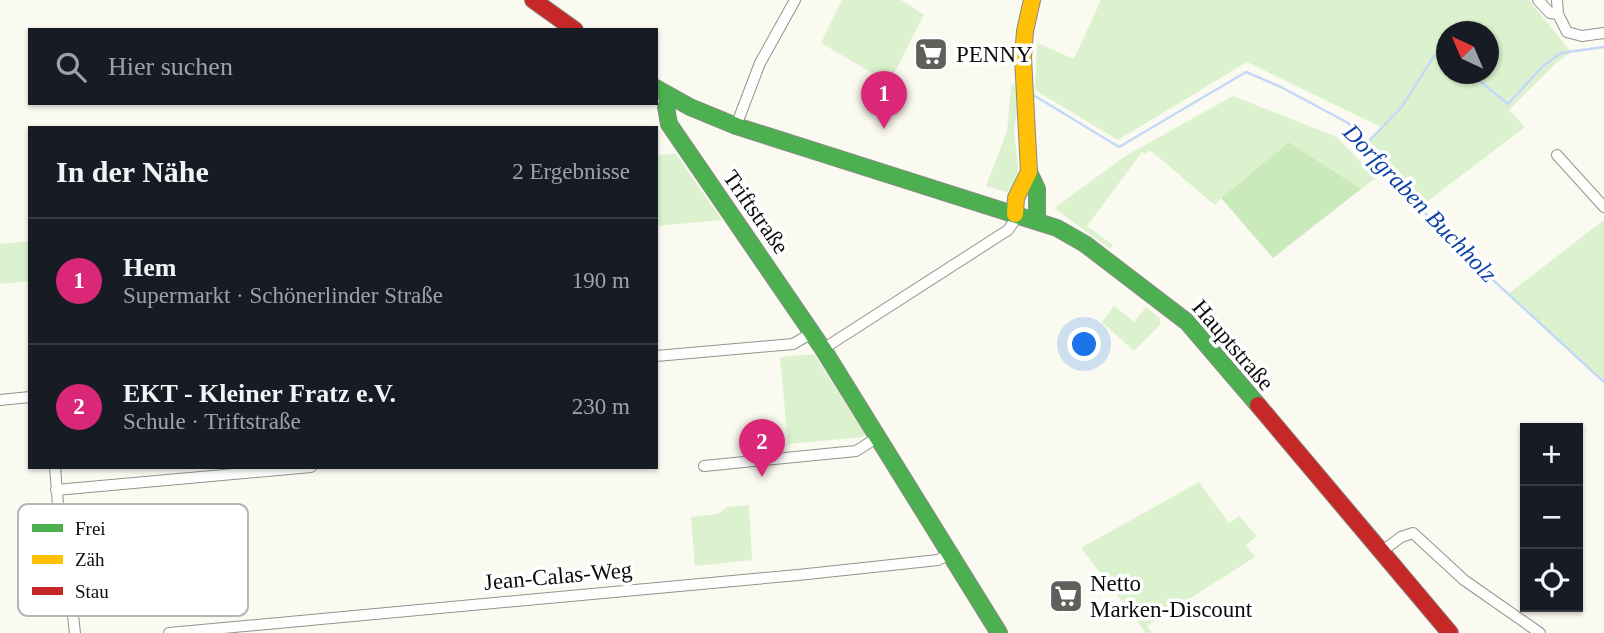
<!DOCTYPE html>
<html lang="de">
<meta charset="utf-8">
<style>
body{margin:0;font-family:Georgia,serif;background:#242831;color:#f1f3f6}
.controls{position:absolute;right:21px;bottom:21px;display:grid;overflow:hidden;border-radius:0px;box-shadow:0 2px 5px #0004}
.controls button{width:63px;height:63px;display:grid;place-items:center;padding:0;border:0;border-bottom:2px solid #363941;background:#171b24;color:#f1f3f6;font:35px sans-serif}
.compass{position:absolute;left:1436px;top:21px;width:63px;height:63px;border-radius:50%;background:#171b24;box-shadow:0 2px 5px #0004;rotate:316deg}
.you{position:absolute;left:1085px;top:345px;width:24px;height:24px;margin:-18px;border:5px solid #fff;border-radius:50%;background:#1a73e8;box-shadow:0 0 0 10px #1a73e833}
.badge{display:grid;place-items:center;width:46px;height:46px;border-radius:50%;background:#db2777;color:#fff;font-size:23px;font-weight:700}
.pin{position:absolute;translate:-50% -58px;filter:drop-shadow(0 2px 4px #0008)}
.pin::after{content:'';position:absolute;top:37px;width:24px;height:21px;background:inherit;clip-path:polygon(0 0,100% 0,50% 100%)}
.list{margin:0;padding:0;list-style:none}
h2{display:flex;justify-content:space-between;align-items:center;height:91px;margin:0;padding:0 28px;font-size:30px}
h2 small{font-size:23px;font-weight:400;color:#9ea1a6}
.list li{display:grid;grid-template-columns:46px 1fr auto;gap:21px;align-items:center;box-sizing:border-box;height:126px;padding:0 28px;border-top:2px solid #363941}
.list b{display:block;font-size:26px;white-space:nowrap}
.list p{margin:0;font-size:23px;white-space:nowrap;color:#9ea1a6}
.list em{font-size:23px;font-style:normal;color:#9ea1a6}
.icon{flex:none;width:38px;height:38px;fill:none;stroke:currentColor;stroke-width:2;stroke-linecap:round;stroke-linejoin:round}
.map{position:relative;flex:none;width:1604px;height:633px;overflow:hidden}
.search{position:absolute;background:#171b24;box-shadow:0 2px 5px #0004;left:28px;top:28px;width:630px;height:77px;display:flex;align-items:center;gap:18px;box-sizing:border-box;padding:0 24px;border-radius:0px;color:#9ea1a6;font-size:26px}
.panel{position:absolute;background:#171b24;box-shadow:0 2px 5px #0004;left:28px;top:126px;width:630px;height:343px;border-radius:0px}
.map>svg:first-child{display:block}
.green{fill:#dcf2ce;fill-rule:evenodd}
.forest{fill:#caeabc}
.lines{fill:none;stroke-linecap:round;stroke-linejoin:round}
.stream{stroke:#c3d9f7;stroke-width:2.5}
.street-casing{stroke:#93938f;stroke-width:12}
.fast-casing{stroke:#8a8a85;stroke-width:18}
.slow-casing{stroke:#8a8a85;stroke-width:18}
.jam-casing{stroke:#8a8a85;stroke-width:18}
.street{stroke:#fefefd;stroke-width:10}
.fast{stroke:#4caf50;stroke-width:16}
.slow{stroke:#ffc107;stroke-width:16}
.jam{stroke:#c62828;stroke-width:16}
.labels{text-anchor:middle;dominant-baseline:central;stroke-width:7;stroke-linejoin:round;paint-order:stroke}
.poi-label{font-size:23px;fill:#0c0c0c;stroke:#fff;text-anchor:start}
.street-label{font-size:23px;fill:#0c0c0c;stroke:#fff}
.water-label{font-size:24px;font-style:italic;fill:#0e41a5;stroke:#fff}
.key{fill:#fff;stroke:#b6b6b6;stroke-width:2}
.key-label{font-size:19px;fill:#0c0c0c}
</style>
<div class="map">
<svg width="1604" height="633" viewBox="0 0 1604 633">
<rect width="100%" height="100%" fill="#fafaf0"/>
<path class="green" d="M 842,0 L 901,0 L 924,15 L 889,83 L 821,43 Z
M 1101,0 L 1529,0 L 1571,52 L 1556,63 L 1509,110 L 1525,127 L 1420,207 L 1366,144 L 1381,127 L 1247,62 L 1118,140 L 1035,90 L 1037,43 L 1074,59 ZM 1446,32 L 1488,32 L 1488,74 L 1446,74 Z
M 1013,84 L 1018,85 L 1018,107 L 1014,130 L 1019,176 L 1012,189 L 1007,192 L 986,186 L 1007,131 L 1011,86 Z
M 1233,96 L 1337,137 L 1376,178 L 1361,189 L 1289,142 L 1221,198 L 1215,205 C 1192,187 1172,167 1149,150 L 1145,154 L 1142,152 L 1087,226 L 1113,245 L 1110,249 L 1054,208 L 1127,155 Z
M 676,154 L 722,220 L 656,226 L 656,155 Z
M 1604,220 L 1604,381 L 1508,294 Z
M 30,241 L 30,281 L 0,284 L 0,244 Z
M 1114,306 L 1134,322 L 1146,307 L 1160,318 L 1160,325 L 1134,351 L 1102,322 Z
M 814,354 L 865,434 L 863,437 L 788,444 L 780,357 Z
M 1199,482 L 1229,523 L 1239,516 L 1257,536 L 1246,545 L 1255,557 L 1147,626 L 1152,633 L 1146,633 L 1081,548 Z
M 749,505 L 752,560 L 695,566 L 691,517 L 718,514 L 727,507 Z"/>
<path class="forest" d="M 1289,142 L 1361,189 L 1273,258 L 1221,198 Z"/>
<g class="lines">
<path class="stream" d="M 1471,74 L 1508,104 L 1543,66 L 1561,53 L 1604,47
M 1035,96 L 1119,147 L 1246,72 L 1281,87 L 1348,123 L 1444,235 L 1604,382
M 1366,144 L 1401,108 L 1434,56 L 1440,53 L 1446,55"/>
<g class="street-casing">
<path id="street" d="M 1538,0 L 1550,13 L 1558,14
M 1557,0 L 1558,14 L 1567,32 L 1582,36 L 1604,33
M 736,126 L 760,63 L 795,0
M 1557,155 L 1604,207
M 823,349 L 1008,230 L 1013,223 L 1015,214
M 656,356 L 793,344 L 812,333
M 0,400 L 30,397
M 704,466 L 856,451 L 878,437
M 55,467 L 59,517 L 64,537 L 75,633
M 56,490 L 311,467
M 1381,552 L 1401,537 L 1413,533 L 1464,580 L 1540,633
M 169,633 L 798,575 L 938,560 L 950,554"/>
</g>
<g class="fast-casing">
<path id="fast" d="M 656,88 L 690,107 L 736,126 L 1057,228 L 1085,244 L 1187,322 L 1258,405
M 670,97 L 666,107 L 669,124 L 823,349 L 999,633
M 1029,172 L 1037,189 L 1037,220"/>
</g>
<g class="slow-casing">
<path id="slow" d="M 1015,214 L 1016,198 L 1029,172 L 1023,57 L 1025,31 L 1032,0"/>
</g>
<g class="jam-casing">
<path id="jam" d="M 533,0 L 575,30
M 1258,405 L 1450,633"/>
</g>
<use href="#street" class="street"/>
<use href="#fast" class="fast"/>
<use href="#slow" class="slow"/>
<use href="#jam" class="jam"/>
</g>
<defs>
<g id="supermarket-square" transform="scale(1.75)"><rect x="-9" y="-9" width="18" height="18" rx="4" fill="#5f5f5c" stroke="#fff"/><path d="M-6-5.5h2.5l.6 2H6L4.5 2H-2.5L-4.4-4H-6ZM-1.5 3.2a1.3 1.3 0 1 0 .1 0ZM3 3.2a1.3 1.3 0 1 0 .1 0Z" fill="#fff"/></g>
</defs>
<g fill-rule="evenodd">
<use href="#supermarket-square" x="931" y="54"/>
<use href="#supermarket-square" x="1066" y="596"/>
</g>
<g class="labels">
<g class="poi-label">
<text x="956" y="54">PENNY</text>
<text x="1090" y="583">Netto<tspan x="1090" dy="26">Marken-Discount</tspan></text>
</g>
<g class="street-label">
<text transform="translate(756 212) rotate(55)">Triftstraße</text>
<text transform="translate(1233 345) rotate(49)">Hauptstraße</text>
<text transform="translate(558 576) rotate(-5)">Jean-Calas-Weg</text>
</g>
<g class="water-label">
<text transform="translate(1420 203) rotate(46)">Dorfgraben Buchholz</text>
</g>
</g>
<rect x="18" y="504" width="230" height="112" rx="10" class="key"/>
<rect x="32" y="524" width="31" height="8" fill="#4caf50"/>
<rect x="32" y="555" width="31" height="9" fill="#ffc107"/>
<rect x="32" y="587" width="31" height="8" fill="#c62828"/>
<g class="key-label">
<text x="75" y="535">Frei</text>
<text x="75" y="566">Zäh</text>
<text x="75" y="598">Stau</text>
</g>
</svg>
<div class="controls">
<button>+</button>
<button>−</button>
<button><svg class="icon" aria-label="locate" viewBox="0 0 24 24"><circle cx="12" cy="12" r="6"/><path d="M12 2v4M12 18v4M2 12h4M18 12h4"/></svg></button>
</div>
<svg class="compass" viewBox="-18 -18 36 36"><path d="M0-13l5 13h-10z" fill="#e53935"/><path d="M0 13l5-13h-10z" fill="#9ea1a6"/></svg>
<div class="you"></div>
<div class="pin badge" style="left:884px;top:129px">1</div>
<div class="pin badge" style="left:762px;top:477px">2</div>
<div class="search"><svg class="icon" aria-label="search" viewBox="0 0 24 24"><circle cx="10" cy="10" r="6"/><path d="M15 15l6 6"/></svg>Hier suchen</div>
<section class="panel">
<h2>In der Nähe<small>2 Ergebnisse</small></h2>
<ul class="list">
<li><span class="badge">1</span><div><b>Hem</b><p>Supermarkt · Schönerlinder Straße</p></div><em>190 m</em></li>
<li><span class="badge">2</span><div><b>EKT - Kleiner Fratz e.V.</b><p>Schule · Triftstraße</p></div><em>230 m</em></li>
</ul>
</section>
</div>
